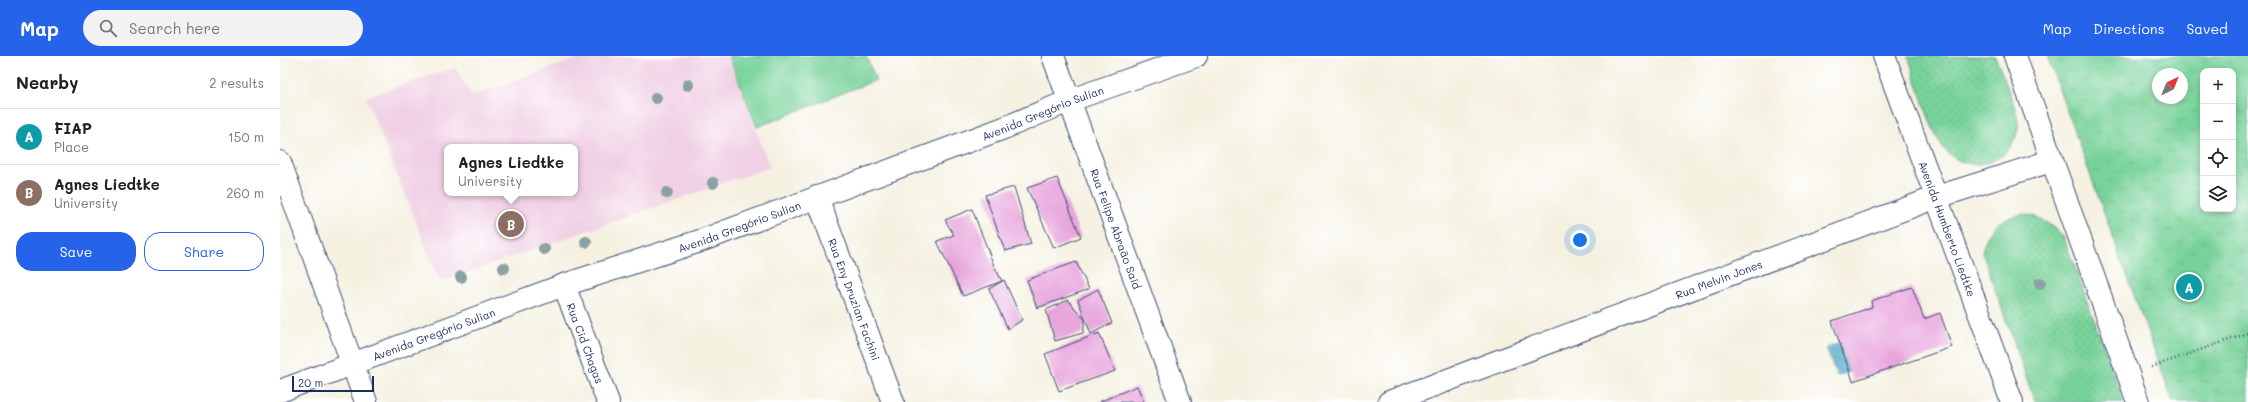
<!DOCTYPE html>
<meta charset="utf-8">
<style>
body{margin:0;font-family:Mali,sans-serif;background:#f2f2f2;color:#222}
.controls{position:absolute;right:12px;top:12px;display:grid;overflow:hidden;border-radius:8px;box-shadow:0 2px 6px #0003}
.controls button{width:36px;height:36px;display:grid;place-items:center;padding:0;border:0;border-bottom:1px solid #e0e0e0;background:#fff;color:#222;font:20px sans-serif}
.compass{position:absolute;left:1872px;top:12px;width:36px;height:36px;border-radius:50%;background:#fff;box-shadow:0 2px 6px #0003;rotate:43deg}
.scale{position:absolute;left:12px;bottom:10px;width:82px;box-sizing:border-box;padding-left:4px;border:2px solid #1b2f5e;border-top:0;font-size:11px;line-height:14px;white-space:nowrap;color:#1b2f5e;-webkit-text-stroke:3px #fff;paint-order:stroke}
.you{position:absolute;left:1300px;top:184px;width:14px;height:14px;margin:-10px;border:3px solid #fff;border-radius:50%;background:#1a73e8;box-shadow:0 0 0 6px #1a73e833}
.badge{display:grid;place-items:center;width:26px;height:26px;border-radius:50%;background:#2563eb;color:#fff;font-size:13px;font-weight:700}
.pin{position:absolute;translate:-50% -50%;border:2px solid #fff;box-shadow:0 1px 4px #0006}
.popup{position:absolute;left:164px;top:88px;width:134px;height:52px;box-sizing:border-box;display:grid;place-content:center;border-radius:8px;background:#fff;filter:drop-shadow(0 1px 3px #0005);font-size:13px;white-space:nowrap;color:#767676}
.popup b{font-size:15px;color:#222}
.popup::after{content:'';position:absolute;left:50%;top:100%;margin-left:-8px;border:8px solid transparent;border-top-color:#fff}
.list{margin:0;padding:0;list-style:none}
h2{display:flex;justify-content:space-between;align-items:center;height:52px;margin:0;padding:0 16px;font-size:17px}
h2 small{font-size:13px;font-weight:400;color:#767676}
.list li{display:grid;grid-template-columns:26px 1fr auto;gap:12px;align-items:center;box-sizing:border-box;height:56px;padding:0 16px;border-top:1px solid #e0e0e0}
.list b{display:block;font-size:15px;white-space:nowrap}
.list p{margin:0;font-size:13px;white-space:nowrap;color:#767676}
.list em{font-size:13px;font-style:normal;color:#767676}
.actions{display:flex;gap:8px;padding:12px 16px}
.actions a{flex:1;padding:9px 0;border:1px solid #2563eb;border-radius:16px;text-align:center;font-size:14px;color:#2563eb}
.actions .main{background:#2563eb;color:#fff}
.icon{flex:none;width:22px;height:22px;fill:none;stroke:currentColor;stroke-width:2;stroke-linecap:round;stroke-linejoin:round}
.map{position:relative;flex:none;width:1968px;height:346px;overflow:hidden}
header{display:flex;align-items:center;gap:24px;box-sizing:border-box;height:56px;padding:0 20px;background:#2563eb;color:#fff}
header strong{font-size:19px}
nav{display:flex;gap:22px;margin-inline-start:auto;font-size:14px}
.search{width:280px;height:36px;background:#f2f2f2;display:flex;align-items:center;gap:10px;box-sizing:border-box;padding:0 14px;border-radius:22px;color:#767676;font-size:15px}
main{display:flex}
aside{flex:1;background:#fff}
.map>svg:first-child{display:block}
.built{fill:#f0d0e4;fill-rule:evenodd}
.grass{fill:url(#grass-dots);stroke:#4a817c}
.park{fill:url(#park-tufts);stroke:#4a817c;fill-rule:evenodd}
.pitch{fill:#78d39a;stroke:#4a817c}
.water{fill:url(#water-waves);stroke:#346d94}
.building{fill:#e8a6dd}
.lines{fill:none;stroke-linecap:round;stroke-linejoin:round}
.minor-casing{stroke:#3c4c72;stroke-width:24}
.path{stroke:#3c4c72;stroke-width:2.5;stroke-dasharray:1 3;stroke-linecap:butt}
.minor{stroke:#fff;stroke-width:22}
.tree{fill:#8ca1a3}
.labels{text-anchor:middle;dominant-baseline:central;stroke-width:3.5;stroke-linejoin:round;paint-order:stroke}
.street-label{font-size:11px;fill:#1b2f5e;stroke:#fff}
</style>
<header>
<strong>Map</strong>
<div class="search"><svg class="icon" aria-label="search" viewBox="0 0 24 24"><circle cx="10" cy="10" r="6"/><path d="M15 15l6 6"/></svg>Search here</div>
<nav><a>Map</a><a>Directions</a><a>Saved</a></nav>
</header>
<main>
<aside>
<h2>Nearby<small>2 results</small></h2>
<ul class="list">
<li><span class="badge" style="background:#0f9aa8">A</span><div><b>FIAP</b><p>Place</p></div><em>150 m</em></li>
<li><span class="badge" style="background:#8d6e63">B</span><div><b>Agnes Liedtke</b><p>University</p></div><em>260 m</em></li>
</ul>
<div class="actions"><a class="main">Save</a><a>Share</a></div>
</aside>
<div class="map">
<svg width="1968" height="346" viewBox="0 0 1968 346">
<defs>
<pattern id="grass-dots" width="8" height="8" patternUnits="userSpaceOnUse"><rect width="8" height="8" fill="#78d39a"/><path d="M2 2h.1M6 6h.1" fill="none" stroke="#67b587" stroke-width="1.8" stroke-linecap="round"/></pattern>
<pattern id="park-tufts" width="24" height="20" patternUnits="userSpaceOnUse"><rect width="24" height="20" fill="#78d39a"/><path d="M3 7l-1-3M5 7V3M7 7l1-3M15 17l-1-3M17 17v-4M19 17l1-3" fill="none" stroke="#67b587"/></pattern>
<pattern id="water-waves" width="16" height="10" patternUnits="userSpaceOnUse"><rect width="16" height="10" fill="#4cabcb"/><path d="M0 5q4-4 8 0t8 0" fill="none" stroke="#3e8ca8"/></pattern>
</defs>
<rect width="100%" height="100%" fill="#fff"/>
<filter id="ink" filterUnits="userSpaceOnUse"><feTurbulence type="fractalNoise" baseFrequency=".025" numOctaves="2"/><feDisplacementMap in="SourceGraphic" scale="8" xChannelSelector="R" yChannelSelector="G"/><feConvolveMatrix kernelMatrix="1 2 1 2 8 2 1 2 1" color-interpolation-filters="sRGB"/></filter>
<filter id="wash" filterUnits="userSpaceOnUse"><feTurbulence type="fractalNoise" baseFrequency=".012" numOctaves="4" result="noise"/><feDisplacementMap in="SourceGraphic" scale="16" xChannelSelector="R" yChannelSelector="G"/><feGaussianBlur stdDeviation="0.9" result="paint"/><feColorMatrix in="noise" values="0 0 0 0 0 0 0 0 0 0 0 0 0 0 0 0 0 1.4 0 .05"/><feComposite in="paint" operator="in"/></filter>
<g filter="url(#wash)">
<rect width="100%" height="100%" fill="#f5f1e1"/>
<path class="built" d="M 305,0 L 448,0 L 490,111 L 160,226 L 86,41 L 175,12 L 192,40 ZM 167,91 L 295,91 L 295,137 L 167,137 Z"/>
<path class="grass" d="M 1628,0 L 1715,0 C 1721,16 1740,57 1738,72 C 1733,106 1690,121 1666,95 C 1651,79 1636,23 1628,0 Z
M 1745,158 C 1763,162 1772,169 1784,182 L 1844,346 L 1755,346 L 1702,196 C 1709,169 1719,162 1745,158 Z"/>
<path class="park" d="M 1767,0 L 1968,0 L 1968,346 L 1893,346 ZM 1923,15 L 1953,15 L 1953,153 L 1923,153 ZM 1878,18 L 1902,18 L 1902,42 L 1878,42 Z"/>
<path class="pitch" d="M 449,0 L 586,0 L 596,24 L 477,71 Z"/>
<path class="water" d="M 1559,287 L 1569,316 L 1557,320 L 1546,292 Z"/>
<g id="blocks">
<path class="building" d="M 777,122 L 801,181 L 774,192 L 747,132 Z
M 734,131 L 751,188 L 725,195 L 705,139 Z
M 692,153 L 714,210 L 722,225 L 683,240 L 657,185 L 674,179 L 665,164 Z
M 796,206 L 809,233 L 757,252 L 747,224 Z
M 724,224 L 742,264 L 728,273 L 709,233 Z
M 1632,231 L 1644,263 L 1660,257 L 1672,291 L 1573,325 L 1552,265 L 1592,251 L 1591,245 Z
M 818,233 L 832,267 L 811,278 L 798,244 Z
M 788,244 L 805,264 L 803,277 L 775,285 L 766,254 Z
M 819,277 L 835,315 L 779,335 L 765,298 Z
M 857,330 L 864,346 L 819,346 Z"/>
</g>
</g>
<g filter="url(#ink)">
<use href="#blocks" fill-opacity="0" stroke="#3c4c72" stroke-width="1"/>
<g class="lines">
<g class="minor-casing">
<g id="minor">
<path id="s1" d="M 773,0 L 900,346"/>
<path id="s2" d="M 1604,0 L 1732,346"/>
<path d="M 1735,0 L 1858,346"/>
<path d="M 0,106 L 86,346"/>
<path id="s3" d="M 537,141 L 613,346"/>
<path id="s4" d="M 284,229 L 328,346"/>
<path id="s5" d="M 0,335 L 284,229 L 420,185 L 724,72 L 791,44 L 916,0"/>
<path id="s6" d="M 1109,346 L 1657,141 L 1771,105"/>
</g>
</g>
<path class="path" d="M 1872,311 L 1968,277"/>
<use href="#minor" class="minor"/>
</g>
<g class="tree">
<circle cx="408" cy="29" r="6"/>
<circle cx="376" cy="42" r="6"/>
<circle cx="433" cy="127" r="6"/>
<circle cx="387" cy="137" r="6"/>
<circle cx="306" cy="186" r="6"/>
<circle cx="264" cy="193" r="6"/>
<circle cx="224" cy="212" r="6"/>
<circle cx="181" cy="221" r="6"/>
<circle cx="1760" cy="227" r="6"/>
</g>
</g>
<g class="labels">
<g class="street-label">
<text stroke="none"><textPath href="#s5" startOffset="812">Avenida Gregório Sulian</textPath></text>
<text stroke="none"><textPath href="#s5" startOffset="488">Avenida Gregório Sulian</textPath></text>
<text stroke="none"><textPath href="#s1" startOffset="184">Rua Felipe Abraão Said</textPath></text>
<text stroke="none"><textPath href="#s2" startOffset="184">Avenida Humberto Liedtke</textPath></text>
<text stroke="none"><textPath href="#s6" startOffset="352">Rua Melvin Jones</textPath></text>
<text stroke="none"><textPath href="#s3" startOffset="109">Rua Eny Druzian Fachini</textPath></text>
<text stroke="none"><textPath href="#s5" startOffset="164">Avenida Gregório Sulian</textPath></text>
<text stroke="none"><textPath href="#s4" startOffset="62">Rua Cid Chagas</textPath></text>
</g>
</g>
</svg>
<div class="controls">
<button>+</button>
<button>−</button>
<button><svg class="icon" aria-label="locate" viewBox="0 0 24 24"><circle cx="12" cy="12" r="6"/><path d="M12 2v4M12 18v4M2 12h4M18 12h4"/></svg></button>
<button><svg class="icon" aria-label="layers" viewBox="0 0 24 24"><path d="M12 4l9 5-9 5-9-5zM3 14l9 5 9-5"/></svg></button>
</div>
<svg class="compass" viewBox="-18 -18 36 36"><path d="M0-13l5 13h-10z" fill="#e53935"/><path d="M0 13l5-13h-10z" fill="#767676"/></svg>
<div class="scale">20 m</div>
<div class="you"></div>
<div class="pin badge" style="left:1909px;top:231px;background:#0f9aa8">A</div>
<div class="pin badge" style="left:231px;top:168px;background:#8d6e63">B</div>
<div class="popup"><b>Agnes Liedtke</b>University</div>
</div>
</main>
